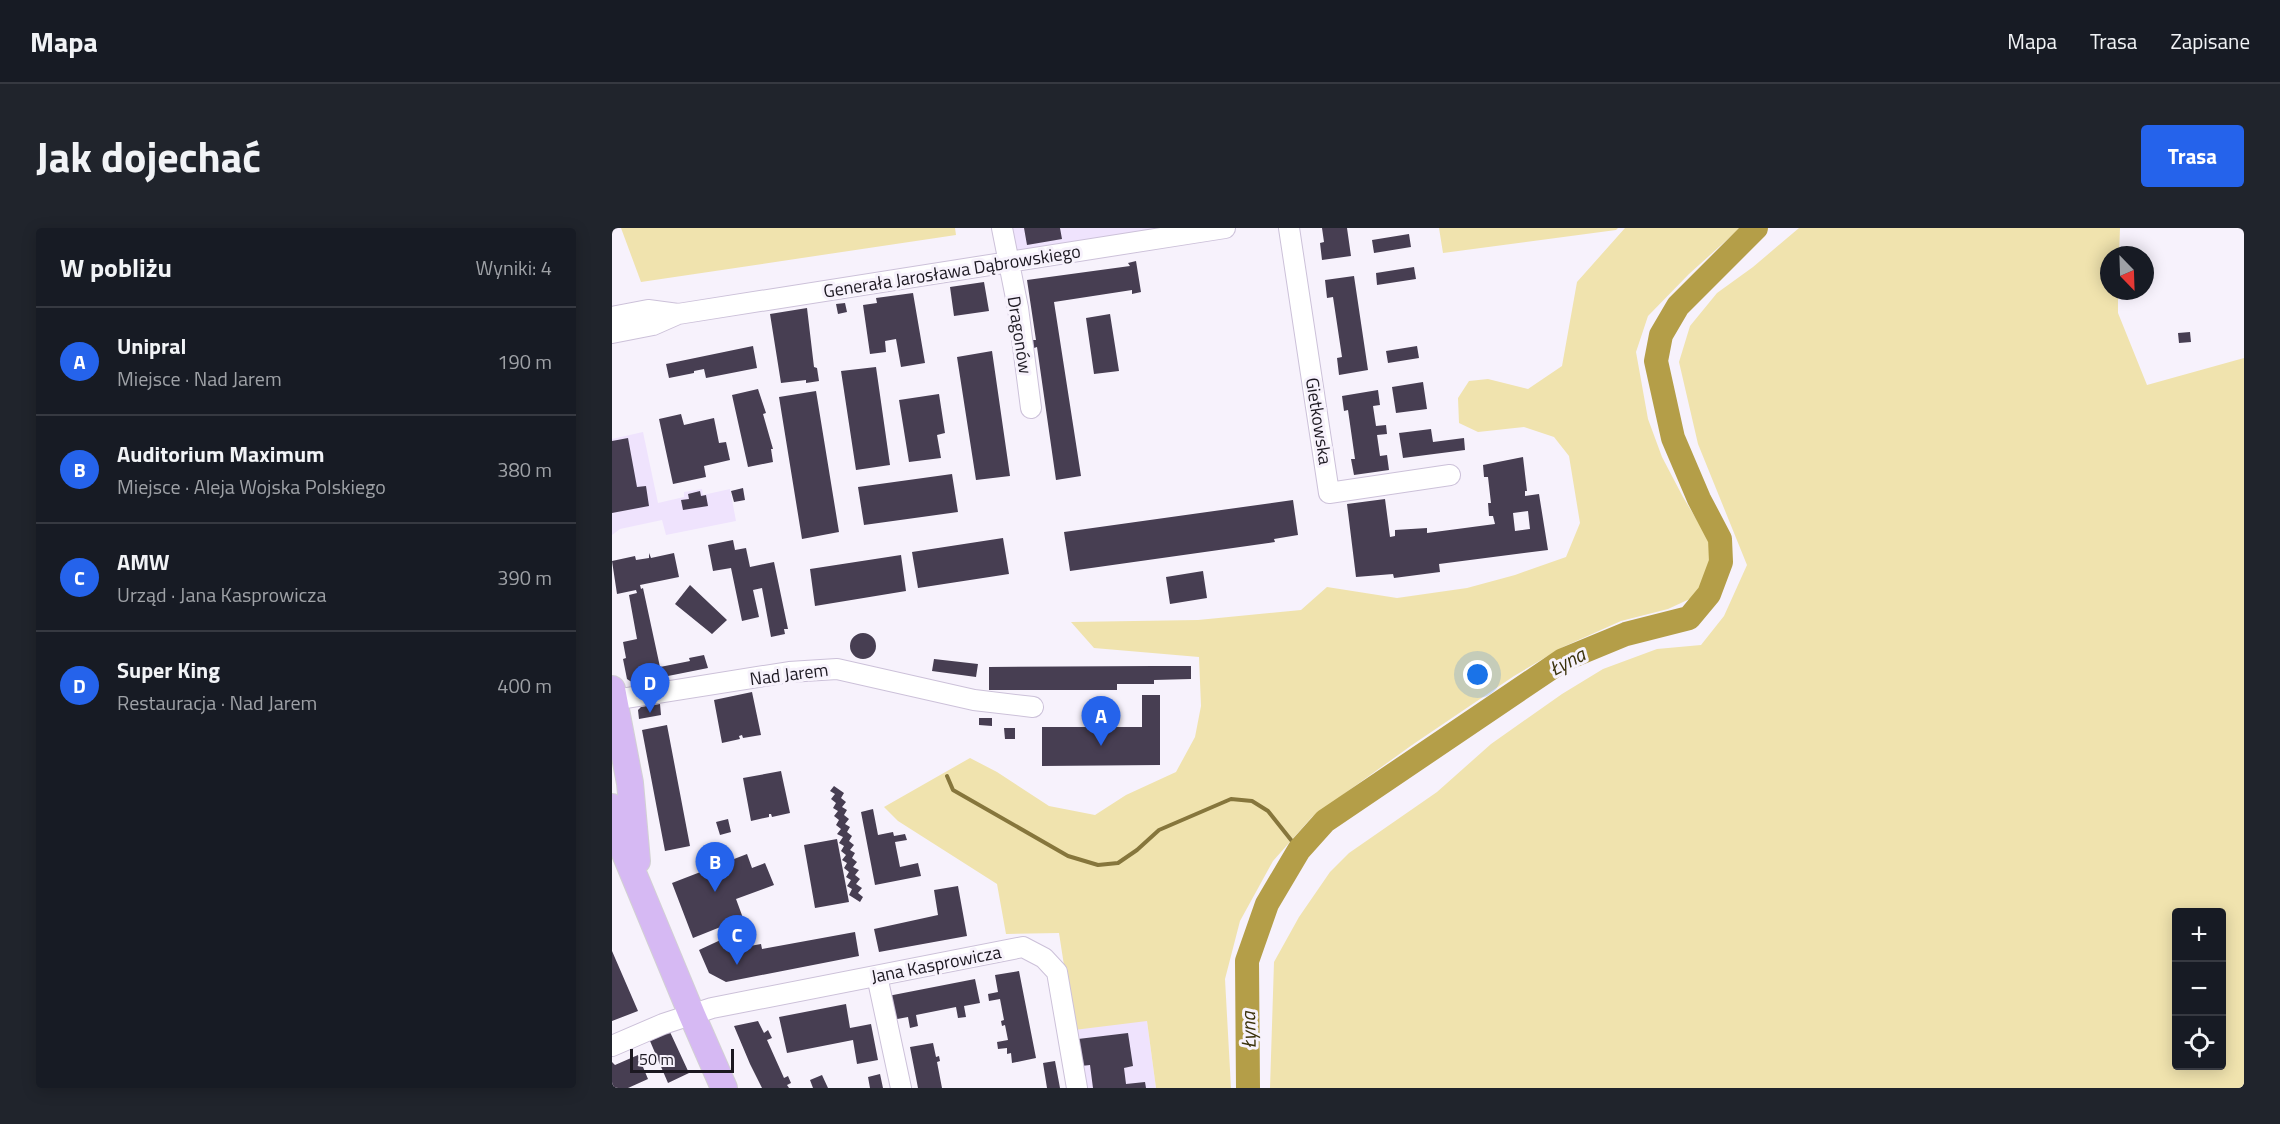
<!DOCTYPE html>
<html lang="pl">
<meta charset="utf-8">
<style>
body{margin:0;font-family:"Titillium Web",sans-serif;background:#20242c;color:#f1f3f6}
.controls{position:absolute;right:18px;bottom:18px;display:grid;overflow:hidden;border-radius:6px;box-shadow:0 3px 15px #0003}
.controls button{width:54px;height:54px;display:grid;place-items:center;padding:0;border:0;border-bottom:2px solid #363941;background:#171b24;color:#f1f3f6;font:30px sans-serif}
.compass{position:absolute;left:1488px;top:18px;width:54px;height:54px;border-radius:50%;background:#171b24;box-shadow:0 3px 15px #0003;rotate:157deg}
.scale{position:absolute;left:18px;bottom:15px;width:104px;box-sizing:border-box;padding-left:6px;border:3px solid #1c1821;border-top:0;font-size:16px;line-height:21px;white-space:nowrap;color:#1c1821;-webkit-text-stroke:4px #f7f2fc;paint-order:stroke}
.you{position:absolute;left:866px;top:447px;width:21px;height:21px;margin:-15px;border:4px solid #fff;border-radius:50%;background:#1a73e8;box-shadow:0 0 0 9px #1a73e833}
.badge{display:grid;place-items:center;width:39px;height:39px;border-radius:50%;background:#2563eb;color:#fff;font-size:20px;font-weight:700}
.pin{position:absolute;translate:-50% -50px;filter:drop-shadow(0 2px 3px #0008)}
.pin::after{content:'';position:absolute;top:32px;width:21px;height:18px;background:inherit;clip-path:polygon(0 0,100% 0,50% 100%)}
.list{margin:0;padding:0;list-style:none}
h2{display:flex;justify-content:space-between;align-items:center;height:78px;margin:0;padding:0 24px;font-size:26px}
h2 small{font-size:20px;font-weight:400;color:#9ea1a6}
.list li{display:grid;grid-template-columns:39px 1fr auto;gap:18px;align-items:center;box-sizing:border-box;height:108px;padding:0 24px;border-top:2px solid #363941}
.list b{display:block;font-size:22px;white-space:nowrap}
.list p{margin:0;font-size:20px;white-space:nowrap;color:#9ea1a6}
.list em{font-size:20px;font-style:normal;color:#9ea1a6}
.icon{flex:none;width:33px;height:33px;fill:none;stroke:currentColor;stroke-width:2;stroke-linecap:round;stroke-linejoin:round}
.map{position:relative;flex:none;width:1632px;height:860px;overflow:hidden;border-radius:6px}
header{display:flex;align-items:center;gap:36px;box-sizing:border-box;height:84px;padding:0 30px;background:#171b24;border-bottom:2px solid #363941}
header strong{font-size:28px}
nav{display:flex;gap:33px;margin-inline-start:auto;font-size:21px}
.intro{display:flex;align-items:center;justify-content:space-between;box-sizing:border-box;height:144px;padding:0 36px}
h1{margin:0;font-size:42px}
.button{padding:15px 27px;border-radius:6px;background:#2563eb;color:#fff;font-size:21px;font-weight:700}
main{display:flex;gap:36px;padding:0 36px}
aside{flex:1;background:#171b24;border-radius:6px;box-shadow:0 3px 15px #0003}
.map>svg:first-child{display:block}
.built{fill:#efe3fd}
.green{fill:#f0e3ae;fill-rule:evenodd}
.lines{fill:none;stroke-linecap:round;stroke-linejoin:round}
.stream{stroke:#86763c;stroke-width:4}
.river{stroke:#b49e48;stroke-width:24}
.building{fill:#473e52;fill-rule:evenodd}
.minor-casing{stroke:#ccc1d9;stroke-width:22}
.major-casing{stroke:#d2d1d3;stroke-width:28}
.minor{stroke:#fff;stroke-width:20}
.major{stroke:#d6b9f3;stroke-width:26}
.labels{text-anchor:middle;dominant-baseline:central;stroke-width:6;stroke-linejoin:round;paint-order:stroke}
.street-label{font-size:18px;fill:#1c1821;stroke:#f7f2fc}
.water-label{font-size:20px;font-style:italic;fill:#3a310a;stroke:#f7f2fc}
</style>
<header>
<strong>Mapa</strong>
<nav><a>Mapa</a><a>Trasa</a><a>Zapisane</a></nav>
</header>
<div class="intro"><h1>Jak dojechać</h1><a class="button">Trasa</a></div>
<main>
<aside>
<h2>W pobliżu<small>Wyniki: 4</small></h2>
<ul class="list">
<li><span class="badge">A</span><div><b>Unipral</b><p>Miejsce · Nad Jarem</p></div><em>190 m</em></li>
<li><span class="badge">B</span><div><b>Auditorium Maximum</b><p>Miejsce · Aleja Wojska Polskiego</p></div><em>380 m</em></li>
<li><span class="badge">C</span><div><b>AMW</b><p>Urząd · Jana Kasprowicza</p></div><em>390 m</em></li>
<li><span class="badge">D</span><div><b>Super King</b><p>Restauracja · Nad Jarem</p></div><em>400 m</em></li>
</ul>
</aside>
<div class="map">
<svg width="1632" height="860" viewBox="0 0 1632 860">
<rect width="100%" height="100%" fill="#f7f2fc"/>
<path class="built" d="M 398,0 L 572,0 L 402,24 Z
M 31,204 L 46,275 L 72,269 L 72,264 L 90,261 L 91,267 L 118,261 L 124,293 L 54,307 L 50,292 L 8,301 L 0,307 L 0,211 Z
M 454,750 L 535,793 L 544,860 L 471,860 Z"/>
<path class="green" d="M 9,0 L 343,0 L 344,7 L 29,54 Z
M 827,0 L 1006,0 L 1004,2 L 831,25 Z
M 1013,0 L 1128,0 L 1077,46 L 1036,88 L 1024,124 L 1036,191 L 1050,229 L 1071,269 L 1098,314 L 1099,347 L 1082,369 L 1056,381 L 1009,393 L 951,419 L 902,448 L 800,517 L 700,589 L 661,633 L 628,693 L 613,751 L 619,860 L 544,860 L 535,793 L 462,802 L 447,705 L 394,706 L 385,656 L 286,593 L 272,579 L 358,530 L 385,544 L 437,578 L 483,587 L 514,567 L 564,544 L 583,509 L 589,478 L 587,429 L 482,420 L 459,394 L 586,392 L 689,382 L 715,359 L 785,370 L 855,360 L 903,347 L 954,329 L 968,295 L 957,228 L 942,209 L 912,199 L 866,204 L 847,195 L 846,170 L 857,153 L 876,151 L 916,161 L 950,138 L 965,54 Z
M 1187,0 L 1508,0 L 1507,27 L 1497,27 L 1497,63 L 1506,63 L 1506,85 L 1535,157 L 1632,130 L 1632,860 L 658,860 L 662,734 L 687,689 L 718,644 L 737,625 L 825,564 L 879,516 L 950,466 L 991,441 L 1045,421 L 1089,417 L 1112,388 L 1135,337 L 1086,216 L 1067,134 L 1078,98 L 1105,65 L 1141,39 ZM 1564,684 L 1610,684 L 1610,838 L 1564,838 Z"/>
<g class="lines">
<path class="stream" d="M 335,548 L 341,562 L 456,628 L 486,637 L 506,635 L 525,622 L 547,602 L 619,571 L 640,573 L 656,583 L 687,622"/>
<path class="river" d="M 636,860 L 635,733 L 655,676 L 687,622 L 713,593 L 951,432 L 1014,406 L 1077,390 L 1097,366 L 1109,334 L 1108,311 L 1087,271 L 1061,210 L 1044,133 L 1049,107 L 1066,78 L 1144,0"/>
</g>
<path class="building" d="M 412,0 L 448,0 L 450,11 L 415,17 Z
M 710,0 L 735,0 L 739,28 L 710,32 L 708,15 L 712,14 Z
M 797,6 L 799,19 L 762,25 L 760,12 Z
M 524,33 L 529,64 L 520,66 L 520,62 L 442,74 L 469,248 L 444,252 L 425,119 L 422,120 L 420,112 L 424,112 L 415,52 L 518,38 L 516,35 Z
M 802,39 L 804,51 L 765,57 L 764,45 Z
M 742,48 L 756,142 L 727,147 L 725,130 L 730,129 L 721,69 L 715,70 L 713,52 Z
M 372,54 L 377,83 L 342,88 L 338,59 Z
M 301,65 L 313,135 L 289,139 L 284,111 L 273,113 L 274,124 L 258,126 L 251,77 L 265,75 L 264,70 Z
M 233,75 L 235,84 L 226,86 L 224,76 Z
M 195,80 L 202,139 L 205,140 L 207,153 L 194,155 L 194,152 L 169,155 L 158,86 Z
M 498,86 L 507,143 L 482,146 L 474,90 Z
M 1578,104 L 1579,114 L 1567,115 L 1566,105 Z
M 141,118 L 145,140 L 94,150 L 92,141 L 82,143 L 82,145 L 57,150 L 54,136 Z
M 805,118 L 807,130 L 776,135 L 774,123 Z
M 380,123 L 398,248 L 364,252 L 345,129 Z
M 264,139 L 278,237 L 244,242 L 229,143 Z
M 811,154 L 815,181 L 784,185 L 780,159 Z
M 146,161 L 154,185 L 151,186 L 161,221 L 159,221 L 161,234 L 136,239 L 120,167 Z
M 766,162 L 768,177 L 761,178 L 764,198 L 774,197 L 775,206 L 765,207 L 768,228 L 775,227 L 777,242 L 742,247 L 739,231 L 743,231 L 736,182 L 732,183 L 730,168 Z
M 204,163 L 227,304 L 190,311 L 167,169 Z
M 327,166 L 333,205 L 325,207 L 329,230 L 297,234 L 287,172 Z
M 69,186 L 72,197 L 102,190 L 107,215 L 114,214 L 118,232 L 92,238 L 94,249 L 61,256 L 47,191 Z
M 819,201 L 821,214 L 852,210 L 853,222 L 791,230 L 787,205 Z
M 16,210 L 25,259 L 34,258 L 37,278 L 0,285 L 0,213 Z
M 911,229 L 915,263 L 913,263 L 913,268 L 927,266 L 936,322 L 827,336 L 828,344 L 782,350 L 781,346 L 744,349 L 735,276 L 773,271 L 778,309 L 783,308 L 783,302 L 815,300 L 815,305 L 883,296 L 881,288 L 877,288 L 876,275 L 879,275 L 876,249 L 872,249 L 871,237 ZM 916,283 L 918,301 L 903,303 L 901,285 Z
M 340,246 L 346,284 L 252,297 L 246,259 Z
M 131,260 L 133,272 L 122,274 L 119,263 Z
M 88,263 L 89,268 L 94,267 L 96,278 L 71,282 L 69,272 L 77,271 L 76,266 Z
M 681,272 L 686,307 L 662,311 L 663,314 L 458,343 L 452,304 Z
M 391,310 L 397,346 L 306,360 L 300,324 Z
M 121,312 L 123,322 L 134,320 L 138,339 L 162,334 L 176,401 L 172,401 L 173,406 L 159,409 L 150,360 L 141,362 L 147,389 L 130,393 L 119,340 L 101,343 L 96,317 Z
M 37,325 L 39,330 L 62,325 L 67,349 L 28,357 L 29,361 L 31,360 L 48,439 L 78,433 L 77,430 L 92,427 L 96,440 L 21,455 L 15,451 L 11,431 L 14,430 L 11,414 L 25,411 L 17,367 L 25,365 L 24,362 L 5,366 L 0,333 L 23,328 L 24,332 L 37,330 Z
M 289,327 L 294,363 L 203,378 L 198,341 Z
M 591,343 L 595,370 L 558,376 L 554,349 Z
M 78,357 L 115,392 L 100,406 L 63,376 Z
M238 418a13 13 0 1 1 26 0a13 13 0 1 1-26 0Z
M 322,431 L 366,436 L 364,449 L 320,443 Z
M 542,438 L 579,438 L 579,451 L 542,452 L 542,456 L 505,456 L 505,462 L 377,462 L 377,439 Z
M 140,464 L 149,507 L 131,510 L 130,507 L 127,508 L 128,511 L 110,515 L 102,472 Z
M 530,467 L 548,467 L 548,537 L 430,538 L 430,499 L 530,499 Z
M 48,476 L 49,487 L 27,491 L 26,482 L 29,479 Z
M 367,490 L 380,490 L 380,498 L 367,497 Z
M 55,497 L 78,618 L 53,623 L 30,502 Z
M 392,500 L 403,500 L 403,511 L 393,511 Z
M 169,543 L 178,585 L 160,589 L 159,586 L 157,586 L 157,589 L 139,593 L 131,550 Z
M 222,558 L 232,565 L 229,570 L 234,574 L 230,579 L 235,582 L 232,587 L 237,591 L 233,596 L 238,599 L 235,604 L 240,608 L 237,613 L 242,617 L 238,622 L 243,625 L 240,630 L 245,634 L 241,639 L 247,642 L 243,647 L 248,651 L 244,656 L 250,660 L 246,665 L 251,669 L 248,674 L 237,667 L 240,661 L 235,658 L 239,652 L 234,649 L 237,644 L 232,640 L 235,635 L 230,632 L 234,627 L 229,623 L 232,618 L 227,615 L 231,609 L 225,606 L 229,601 L 224,597 L 227,592 L 222,588 L 226,583 L 221,580 L 224,575 L 219,571 L 223,566 L 218,563 Z
M 261,581 L 266,607 L 281,604 L 282,608 L 293,606 L 295,612 L 283,614 L 288,639 L 306,635 L 309,648 L 263,657 L 249,584 Z
M 116,591 L 119,604 L 108,607 L 104,594 Z
M 225,611 L 237,674 L 203,680 L 192,617 Z
M 135,626 L 140,640 L 153,635 L 162,657 L 124,671 L 131,690 L 81,710 L 60,655 Z
M 346,658 L 355,708 L 267,724 L 262,701 L 326,687 L 322,662 Z
M 243,704 L 247,728 L 114,754 L 97,745 L 87,722 L 115,709 L 121,721 L 149,716 L 150,721 Z
M 0,723 L 26,783 L 0,793 Z
M 407,743 L 424,830 L 400,835 L 399,825 L 395,826 L 395,820 L 386,821 L 385,814 L 396,812 L 393,797 L 390,798 L 389,793 L 392,792 L 388,771 L 377,773 L 376,766 L 386,764 L 383,747 Z
M 363,751 L 368,775 L 352,778 L 354,789 L 346,790 L 344,779 L 304,787 L 306,798 L 298,800 L 296,789 L 280,792 L 276,768 Z
M 234,776 L 238,800 L 259,796 L 266,832 L 245,836 L 241,812 L 175,825 L 167,789 Z
M 146,793 L 152,805 L 156,802 L 160,810 L 155,812 L 172,850 L 176,848 L 179,855 L 175,857 L 177,860 L 150,860 L 138,836 L 122,798 Z
M 58,804 L 77,845 L 56,855 L 38,813 Z
M 516,805 L 521,838 L 512,840 L 514,856 L 533,854 L 534,860 L 481,860 L 478,837 L 469,838 L 466,811 Z
M 321,815 L 324,829 L 327,828 L 328,833 L 325,834 L 330,860 L 306,860 L 298,819 Z
M 26,827 L 36,851 L 16,860 L 0,860 L 0,834 L 3,837 Z
M 443,833 L 448,860 L 435,860 L 431,835 Z
M 268,846 L 271,860 L 258,860 L 256,849 Z
M 210,847 L 216,860 L 201,860 L 198,852 Z"/>
<g class="lines">
<g class="minor-casing">
<path id="minor" d="M 390,0 L 406,80 L 419,180
M 677,0 L 717,265 L 838,247
M 0,89 L 36,82 L 66,86
M 0,105 L 41,97 L 66,86 L 613,0
M 2,472 L 177,444 L 225,441 L 362,472 L 421,479
M 265,748 L 289,860
M 0,818 L 51,796 L 100,780 L 411,719 L 432,730 L 445,744 L 465,860"/>
</g>
<g class="major-casing">
<path id="major" d="M 0,461 L 18,555 L 25,633
M 0,579 L 7,611 L 80,787 L 112,860"/>
</g>
<use href="#minor" class="minor"/>
<use href="#major" class="major"/>
</g>
<g class="labels">
<g class="street-label">
<text transform="translate(340 43) rotate(-9)">Generała Jarosława Dąbrowskiego</text>
<text transform="translate(408 107) rotate(81)">Dragonów</text>
<text transform="translate(707 193) rotate(81)">Gietkowska</text>
<text transform="translate(177 446) rotate(-7)">Nad Jarem</text>
<text transform="translate(324 736) rotate(-11)">Jana Kasprowicza</text>
</g>
<g class="water-label">
<text transform="translate(955 433) rotate(-28)">Łyna</text>
<text transform="translate(636 802) rotate(-91)">Łyna</text>
</g>
</g>
</svg>
<div class="controls">
<button>+</button>
<button>−</button>
<button><svg class="icon" aria-label="locate" viewBox="0 0 24 24"><circle cx="12" cy="12" r="6"/><path d="M12 2v4M12 18v4M2 12h4M18 12h4"/></svg></button>
</div>
<svg class="compass" viewBox="-18 -18 36 36"><path d="M0-13l5 13h-10z" fill="#e53935"/><path d="M0 13l5-13h-10z" fill="#9ea1a6"/></svg>
<div class="scale">50 m</div>
<div class="you"></div>
<div class="pin badge" style="left:489px;top:518px">A</div>
<div class="pin badge" style="left:103px;top:664px">B</div>
<div class="pin badge" style="left:125px;top:737px">C</div>
<div class="pin badge" style="left:38px;top:485px">D</div>
</div>
</main>
